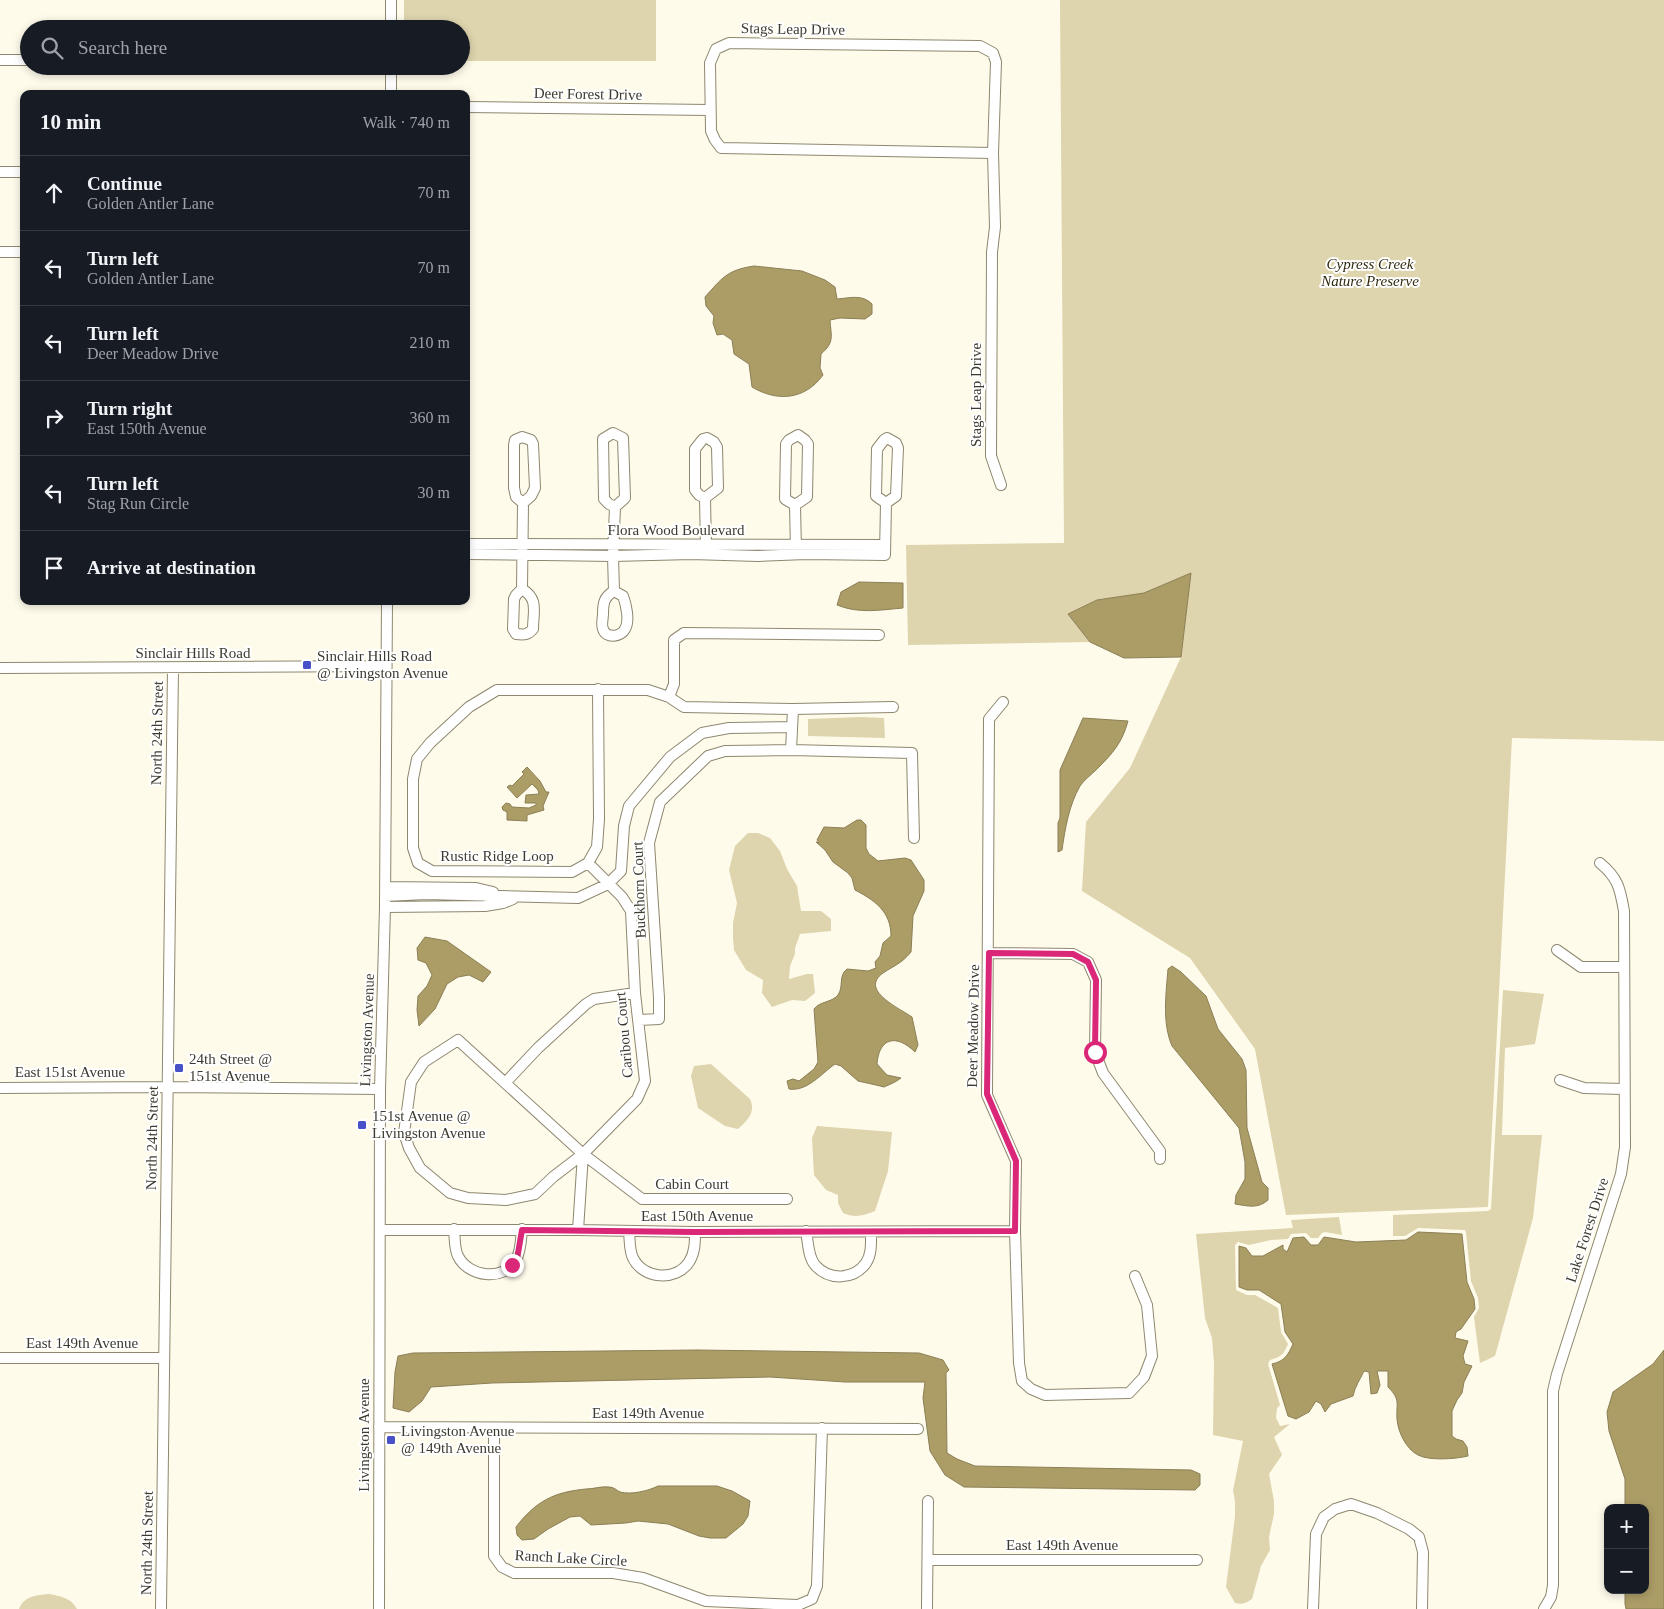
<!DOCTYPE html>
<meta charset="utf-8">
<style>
body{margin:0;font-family:Georgia,serif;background:#20242c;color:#f1f3f6}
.controls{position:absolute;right:15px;bottom:15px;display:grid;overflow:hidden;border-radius:10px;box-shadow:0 2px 8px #0003}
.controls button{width:45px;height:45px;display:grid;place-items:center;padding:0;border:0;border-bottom:1px solid #363941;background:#171b24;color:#f1f3f6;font:25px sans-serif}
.stop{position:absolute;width:15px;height:15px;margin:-11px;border:4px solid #db2777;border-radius:50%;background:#fff}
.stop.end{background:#db2777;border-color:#fff;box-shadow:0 1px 5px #0008}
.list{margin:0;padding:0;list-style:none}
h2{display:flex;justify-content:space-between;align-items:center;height:65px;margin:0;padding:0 20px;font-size:21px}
h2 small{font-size:16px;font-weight:400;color:#9ea1a6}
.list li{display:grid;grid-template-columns:32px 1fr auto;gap:15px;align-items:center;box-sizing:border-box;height:75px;padding:0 20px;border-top:1px solid #363941}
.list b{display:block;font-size:19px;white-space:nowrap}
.list p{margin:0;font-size:16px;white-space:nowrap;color:#9ea1a6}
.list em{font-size:16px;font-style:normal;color:#9ea1a6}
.icon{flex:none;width:28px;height:28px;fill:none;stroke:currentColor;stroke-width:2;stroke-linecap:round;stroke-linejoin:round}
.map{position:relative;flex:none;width:1664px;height:1609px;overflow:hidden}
.search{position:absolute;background:#171b24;box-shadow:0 2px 8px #0003;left:20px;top:20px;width:450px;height:55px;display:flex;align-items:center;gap:12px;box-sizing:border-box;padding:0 18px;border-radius:28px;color:#9ea1a6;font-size:19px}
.panel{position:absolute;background:#171b24;box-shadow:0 2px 8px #0003;left:20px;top:90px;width:450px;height:515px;border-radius:10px}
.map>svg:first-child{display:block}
.green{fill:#ded4ad}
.water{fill:#ac9d67;stroke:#8b7f56}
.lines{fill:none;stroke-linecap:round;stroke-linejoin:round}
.minor-casing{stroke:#8e876f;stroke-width:12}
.minor{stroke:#fff;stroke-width:10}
.route{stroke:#db2777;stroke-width:6}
.poi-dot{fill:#4851c7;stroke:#fff;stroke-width:2}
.labels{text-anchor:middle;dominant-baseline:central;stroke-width:4;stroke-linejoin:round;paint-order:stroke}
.street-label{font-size:15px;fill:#3d3a2f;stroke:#fff}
.park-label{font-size:15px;font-style:italic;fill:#312a10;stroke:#fff}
.poi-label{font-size:15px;fill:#3d3a2f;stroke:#fff;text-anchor:start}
</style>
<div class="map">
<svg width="1664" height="1609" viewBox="0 0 1664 1609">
<rect width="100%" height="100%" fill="#fffbeb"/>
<path class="green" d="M 404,0 L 656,0 L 656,61 L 461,61 L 461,29 L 404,29 Z
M 1060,0 L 1664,0 L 1664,741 L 1512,738 L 1488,1207 L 1286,1215 L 1255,1049 L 1190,958 L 1082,891 L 1086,822 L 1130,768 L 1181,657 L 1191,573 L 1144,593 L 1097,600 L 1068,614 L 1090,642 L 908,645 L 906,545 L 1064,543 Z
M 861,717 L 884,718 L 885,738 L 808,736 L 808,719 Z
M 748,833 L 758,833 L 770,838 L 780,851 L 787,869 L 797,886 L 801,911 L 821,911 L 831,919 L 831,931 L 800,934 L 795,948 L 795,954 L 790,966 L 789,979 L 807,974 L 813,974 L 815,993 L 805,1001 L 792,1000 L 772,1007 L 762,993 L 763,980 L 746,970 L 734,950 L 733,937 L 733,923 L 737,903 L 729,870 L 735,846 Z
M 1503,990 L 1544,994 L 1535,1044 L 1505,1048 L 1502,1135 L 1542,1135 L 1533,1218 L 1495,1356 L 1480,1363 L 1474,1317 L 1479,1308 L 1478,1298 L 1471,1281 L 1466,1233 L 1465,1230 L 1418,1228 L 1405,1236 L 1393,1236 L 1393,1215 L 1488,1211 L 1491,1209 Z
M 711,1064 L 750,1099 C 756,1112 748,1120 738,1129 L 725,1126 L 698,1108 L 691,1076 L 694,1066 Z
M 817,1126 L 892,1132 L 888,1171 L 875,1211 C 863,1216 855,1218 843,1213 L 838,1203 L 838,1195 L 826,1190 L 814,1175 L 812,1138 Z
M 1339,1217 L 1342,1235 L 1325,1232 L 1322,1233 L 1318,1238 L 1311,1238 L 1306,1233 L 1291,1234 L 1288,1239 L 1271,1240 L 1249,1245 L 1238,1242 L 1235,1245 L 1236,1290 L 1247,1295 L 1255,1295 L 1278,1308 L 1281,1332 L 1288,1344 C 1284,1354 1281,1357 1270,1360 L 1268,1364 L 1280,1405 L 1277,1408 L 1276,1418 L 1280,1426 L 1290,1424 L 1274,1437 L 1282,1455 L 1269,1474 L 1274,1501 L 1274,1514 L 1269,1537 L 1270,1550 L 1261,1566 L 1252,1599 C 1246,1603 1242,1605 1235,1603 L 1226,1587 L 1235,1516 L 1235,1501 L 1233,1490 L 1243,1441 L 1213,1435 L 1214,1363 L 1212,1338 L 1205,1318 L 1196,1234 L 1293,1228 L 1291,1220 Z
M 49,1594 C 61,1596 71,1598 77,1609 L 19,1609 C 24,1596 37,1595 49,1594 Z"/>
<path class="water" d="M 754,266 L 802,271 L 825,280 L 835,287 L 837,299 C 850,298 862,294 872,304 L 872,314 L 865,319 L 840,318 L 830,320 C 831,336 835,342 821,354 L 820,368 L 823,375 C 805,400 777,402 752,387 L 749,364 L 734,354 L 732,340 L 723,334 L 717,335 L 713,323 L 714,316 L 706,306 L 705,297 C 722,278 727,270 754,266 Z
M 1191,573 L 1181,657 L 1124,658 L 1090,642 L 1068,614 L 1097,600 L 1144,593 Z
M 859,582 L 903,583 L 903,608 C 880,610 859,614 837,605 L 841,592 Z
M 1083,718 L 1128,721 C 1122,743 1113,753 1097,769 C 1091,775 1084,780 1080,786 C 1069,805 1065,829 1062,850 L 1058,852 L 1058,823 L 1060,818 L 1060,770 Z
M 527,767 L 540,781 L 546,792 L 549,792 L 543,806 L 544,810 L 527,815 L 527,821 L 507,820 L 507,812 L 503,810 L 502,807 L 506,803 L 510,804 L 512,807 L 529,808 L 536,805 L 536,803 L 525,803 L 526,795 L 539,794 L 538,790 L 532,784 L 517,798 L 507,787 L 510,785 L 512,786 L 524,774 L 522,772 Z
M 857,820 L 861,820 L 866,825 L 866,848 L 869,854 L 878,861 L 905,858 L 911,860 L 924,880 L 924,891 L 913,916 L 911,952 C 901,964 895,965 883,973 C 859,990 899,1008 912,1017 L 918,1045 L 915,1052 C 897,1034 879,1037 877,1064 L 887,1075 L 901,1078 L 895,1082 L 884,1087 L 876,1085 L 858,1081 L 841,1066 L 835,1064 C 822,1073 807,1092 789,1089 L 787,1081 L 793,1079 L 799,1081 L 814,1069 L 818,1062 L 814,1009 C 820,1001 831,1003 838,995 C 844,986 838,976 847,969 L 868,971 L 876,968 L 875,962 L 880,956 L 883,943 L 891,936 C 891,911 874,900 855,890 L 852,878 L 848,873 L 833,862 L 825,850 L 816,842 L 819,843 L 817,840 L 824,827 L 844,828 Z
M 425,937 L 447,941 L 491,972 L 483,982 L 469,975 L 458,977 L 447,984 L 435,1009 L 419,1026 L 417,1010 L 418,996 L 427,986 L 432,975 L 426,963 L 418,960 L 417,948 Z
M 1172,966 L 1181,972 L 1206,996 L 1218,1029 L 1242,1059 L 1246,1070 L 1247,1128 L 1262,1182 L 1268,1188 L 1268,1200 C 1258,1209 1248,1206 1235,1204 L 1236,1195 L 1245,1179 L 1245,1162 L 1239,1128 L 1172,1046 C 1162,1023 1166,994 1168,969 Z
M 1418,1232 L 1462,1234 L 1467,1282 L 1474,1299 L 1475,1309 L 1461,1329 L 1456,1332 L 1455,1338 L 1468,1341 L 1463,1356 L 1465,1364 L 1472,1366 L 1464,1382 L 1462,1393 L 1457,1400 L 1452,1411 L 1452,1436 L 1456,1439 L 1463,1441 L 1467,1447 L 1468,1456 C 1456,1459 1429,1461 1418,1455 C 1406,1449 1398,1432 1397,1419 C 1396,1403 1401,1400 1388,1387 L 1388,1371 L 1377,1371 L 1380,1385 L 1377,1393 L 1371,1394 L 1369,1372 L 1364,1371 C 1360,1380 1355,1386 1353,1396 L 1331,1404 L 1325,1412 L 1321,1404 L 1316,1401 L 1309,1412 L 1296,1419 L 1288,1416 L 1272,1364 C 1285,1361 1288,1355 1293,1344 L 1285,1332 L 1281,1304 L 1259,1290 L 1247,1290 L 1239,1287 L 1239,1246 L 1246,1248 L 1252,1256 L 1263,1256 L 1283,1245 L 1283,1249 L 1287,1252 L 1293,1238 L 1304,1237 L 1311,1245 L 1318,1245 L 1324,1237 L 1356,1242 L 1406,1240 Z
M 697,1350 L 919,1353 L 943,1360 L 949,1370 L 946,1373 L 947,1453 L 957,1459 L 975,1466 L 1191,1470 L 1200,1474 L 1200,1485 L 1195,1490 L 964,1487 L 945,1475 L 930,1451 L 923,1398 L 925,1382 L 845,1382 L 770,1377 L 492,1383 L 431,1387 L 422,1401 L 409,1412 L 393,1408 L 395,1372 L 398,1356 L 413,1353 Z
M 1664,1350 L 1664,1609 L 1626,1609 L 1625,1604 L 1625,1590 L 1645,1590 L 1645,1508 L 1625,1508 L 1625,1479 L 1609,1431 L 1607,1412 L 1613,1392 L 1653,1364 Z
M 658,1486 L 717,1486 L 732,1491 L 750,1501 L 748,1516 L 743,1524 L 726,1538 L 710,1538 L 699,1536 L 668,1524 L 638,1521 L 626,1523 L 591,1525 L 580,1516 L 570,1517 L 548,1529 L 534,1539 L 522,1540 L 517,1535 L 516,1527 C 536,1501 554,1492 586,1489 C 594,1489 601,1486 609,1487 C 614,1487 616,1490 620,1492 C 631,1495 648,1491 658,1486 Z"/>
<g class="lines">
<g class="minor-casing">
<path id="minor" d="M 391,0 L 391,29
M 0,60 L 29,60
M 391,66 L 391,94
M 466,107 L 710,110
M 993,153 L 721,148 L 715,140 L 711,131 L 710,63 L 716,49 L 729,43 L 980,46 L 993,53 L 996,62 L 993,153 L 995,227 L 992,252 L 991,456 L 1001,485
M 0,172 L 24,172
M 0,252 L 24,252
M 705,498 L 718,488 L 717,447 L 714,442 L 707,438 L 703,439 L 695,449 L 695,490 L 699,495 L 705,498 L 706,548
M 795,505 L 807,497 L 808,444 L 805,440 L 798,435 L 789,440 L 786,444 L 785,499 L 795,505 L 796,551
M 466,544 L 885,545
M 466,554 L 613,556 L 691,554 L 758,556 L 806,554 L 885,555 L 886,503 L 876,496 L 877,449 L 884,440 L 887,438 L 896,443 L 898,448 L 896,496 L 886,503
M 522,589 C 539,599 533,612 533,629 C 528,635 524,635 516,634 L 513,629 L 514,599 L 516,595 L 522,589 L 523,503 L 516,497 L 514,488 L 514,445 L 515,440 L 522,437 L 531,440 L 533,444 L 535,488 L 531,496 L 523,503
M 614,591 L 623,596 C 626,604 630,621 625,629 C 621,637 606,639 603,629 C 601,625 603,618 603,614 C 603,603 604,597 614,591 L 613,556 L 615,507 L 609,504 L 604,499 L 603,439 L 613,433 L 623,438 L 625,498 L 615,507
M 0,668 L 386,666
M 669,697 L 674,684 L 674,640 L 684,633 L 879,635
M 1003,702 L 989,719 L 987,1095 L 1016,1161 L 1015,1231 L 1019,1363 L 1022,1381 L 1031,1389 L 1045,1395 L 1129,1393 L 1144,1377 L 1152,1356 L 1147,1305 L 1135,1276
M 791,750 L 793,709
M 588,863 L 597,847 L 599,819 L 598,689
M 385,887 L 476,888 L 493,892
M 385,896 L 426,894 L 578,898 L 608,884 L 621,871 L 624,826 L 629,806 L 670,757 L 702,733 L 729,728 L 792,727
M 385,907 L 485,906 L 503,903 L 513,899
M 1557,950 L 1581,967 L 1623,967
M 989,953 L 1073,954 L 1088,962 L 1096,980 L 1095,1052 L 1103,1073 L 1160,1151 L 1160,1159
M 639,1020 L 659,1019 L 659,998 L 649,843 L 660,802 L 708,756 L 725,751 L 791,750 L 912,753 L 914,838
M 1560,1080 L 1584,1088 L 1624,1089
M 505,1083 L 538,1048 L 586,1004 L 594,999 L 635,993
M 0,1088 L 168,1087 L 380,1089
M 583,1154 L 553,1177 L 535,1194 L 506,1200 L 468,1198 L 450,1193 L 420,1168 L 409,1148 L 404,1133 L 411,1082 L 424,1062 L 458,1040 L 583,1154 L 642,1199 L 787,1199
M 454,1229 C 455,1238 454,1248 458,1256 C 468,1277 504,1282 516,1260 C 521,1251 521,1239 522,1229
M 380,1230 L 578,1230 L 695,1232 L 1015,1231
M 578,1230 L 583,1154 L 637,1099 L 645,1081 L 635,993 L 631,911 L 622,897 L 588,863 L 572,872 L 432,871 L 418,863 L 413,848 L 413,779 L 417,759 L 430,743 L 469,707 L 497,690 L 648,690 L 669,697 L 684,707 L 793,709 L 893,707
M 629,1231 C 630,1240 629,1250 633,1258 C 643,1279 676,1282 689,1262 C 695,1253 695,1242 695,1232
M 806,1231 C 808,1241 808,1257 815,1265 C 829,1281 854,1280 866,1263 C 872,1254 871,1242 871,1232
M 0,1358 L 164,1358
M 379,1427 L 918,1429
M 494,1428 L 494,1556 L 502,1567 L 514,1573 L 613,1573 L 643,1578 L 706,1601 L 798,1605 L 812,1599 L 817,1586 L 822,1428
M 928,1560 L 1197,1560
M 161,1609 L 173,668
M 379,1609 L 380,1089 L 385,907 L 387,601
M 927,1609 L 928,1501
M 1313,1609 L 1316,1534 L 1324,1517 L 1335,1509 L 1351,1504 L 1377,1513 L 1409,1529 L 1419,1537 L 1423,1552 L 1422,1609
M 1544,1609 L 1551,1597 L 1553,1585 L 1553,1391 L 1557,1374 L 1621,1174 L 1625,1147 L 1624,911 C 1620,888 1618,878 1600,863"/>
</g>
<use href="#minor" class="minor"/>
</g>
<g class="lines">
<path class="route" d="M 512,1265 L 517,1259 L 522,1230 L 695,1232 L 1015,1231 L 1016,1161 L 987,1094 L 989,953 L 1073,954 L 1088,962 L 1096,980 L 1095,1052"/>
</g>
<g class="poi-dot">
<rect x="302" y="660" width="10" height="10" rx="2.5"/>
<rect x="174" y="1063" width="10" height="10" rx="2.5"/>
<rect x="357" y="1120" width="10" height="10" rx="2.5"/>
<rect x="386" y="1435" width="10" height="10" rx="2.5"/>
</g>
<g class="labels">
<g class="street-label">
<text transform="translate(793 29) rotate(1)">Stags Leap Drive</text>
<text transform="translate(588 94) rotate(1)">Deer Forest Drive</text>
<text transform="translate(976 395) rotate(-90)">Stags Leap Drive</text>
<text x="676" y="530">Flora Wood Boulevard</text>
<text x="193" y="653">Sinclair Hills Road</text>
<text transform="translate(157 733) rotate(-89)">North 24th Street</text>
<text x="497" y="856">Rustic Ridge Loop</text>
<text transform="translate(639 890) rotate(-92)">Buckhorn Court</text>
<text transform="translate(973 1026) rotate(-89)">Deer Meadow Drive</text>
<text transform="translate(367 1030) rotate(-88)">Livingston Avenue</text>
<text transform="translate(624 1035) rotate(-95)">Caribou Court</text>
<text x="70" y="1072">East 151st Avenue</text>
<text transform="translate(152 1138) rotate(-89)">North 24th Street</text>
<text x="692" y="1184">Cabin Court</text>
<text x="697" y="1216">East 150th Avenue</text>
<text transform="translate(1587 1230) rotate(-72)">Lake Forest Drive</text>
<text x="82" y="1343">East 149th Avenue</text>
<text x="648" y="1413">East 149th Avenue</text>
<text transform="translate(364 1435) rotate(-90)">Livingston Avenue</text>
<text transform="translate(147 1543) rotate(-89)">North 24th Street</text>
<text x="1062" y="1545">East 149th Avenue</text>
<text transform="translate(571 1558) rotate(3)">Ranch Lake Circle</text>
</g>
<g class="park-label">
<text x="1370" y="264">Cypress Creek<tspan x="1370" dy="17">Nature Preserve</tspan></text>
</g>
<g class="poi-label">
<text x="317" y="656">Sinclair Hills Road<tspan x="317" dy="17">@ Livingston Avenue</tspan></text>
<text x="189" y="1059">24th Street @<tspan x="189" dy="17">151st Avenue</tspan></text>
<text x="372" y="1116">151st Avenue @<tspan x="372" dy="17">Livingston Avenue</tspan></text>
<text x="401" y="1431">Livingston Avenue<tspan x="401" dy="17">@ 149th Avenue</tspan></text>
</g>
</g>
</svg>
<div class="controls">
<button>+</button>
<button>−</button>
</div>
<div class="stop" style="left:1095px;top:1052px"></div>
<div class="stop end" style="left:512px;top:1265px"></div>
<div class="search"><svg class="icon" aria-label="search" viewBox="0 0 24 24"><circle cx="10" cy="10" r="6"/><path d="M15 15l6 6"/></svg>Search here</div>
<section class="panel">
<h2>10 min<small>Walk · 740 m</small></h2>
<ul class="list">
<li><svg class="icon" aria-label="ahead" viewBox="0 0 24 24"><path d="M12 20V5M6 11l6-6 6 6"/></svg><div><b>Continue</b><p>Golden Antler Lane</p></div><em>70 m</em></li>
<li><svg class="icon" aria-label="left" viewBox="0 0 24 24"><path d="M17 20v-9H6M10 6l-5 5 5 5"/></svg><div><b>Turn left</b><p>Golden Antler Lane</p></div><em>70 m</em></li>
<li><svg class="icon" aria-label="left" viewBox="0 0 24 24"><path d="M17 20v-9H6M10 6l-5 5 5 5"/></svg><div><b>Turn left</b><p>Deer Meadow Drive</p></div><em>210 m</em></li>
<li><svg class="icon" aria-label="right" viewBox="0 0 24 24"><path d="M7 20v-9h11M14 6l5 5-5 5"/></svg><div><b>Turn right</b><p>East 150th Avenue</p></div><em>360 m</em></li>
<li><svg class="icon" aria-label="left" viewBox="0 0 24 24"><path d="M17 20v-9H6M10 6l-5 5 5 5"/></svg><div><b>Turn left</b><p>Stag Run Circle</p></div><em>30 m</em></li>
<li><svg class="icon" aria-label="arrive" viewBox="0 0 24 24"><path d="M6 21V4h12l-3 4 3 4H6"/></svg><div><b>Arrive at destination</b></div></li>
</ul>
</section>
</div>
